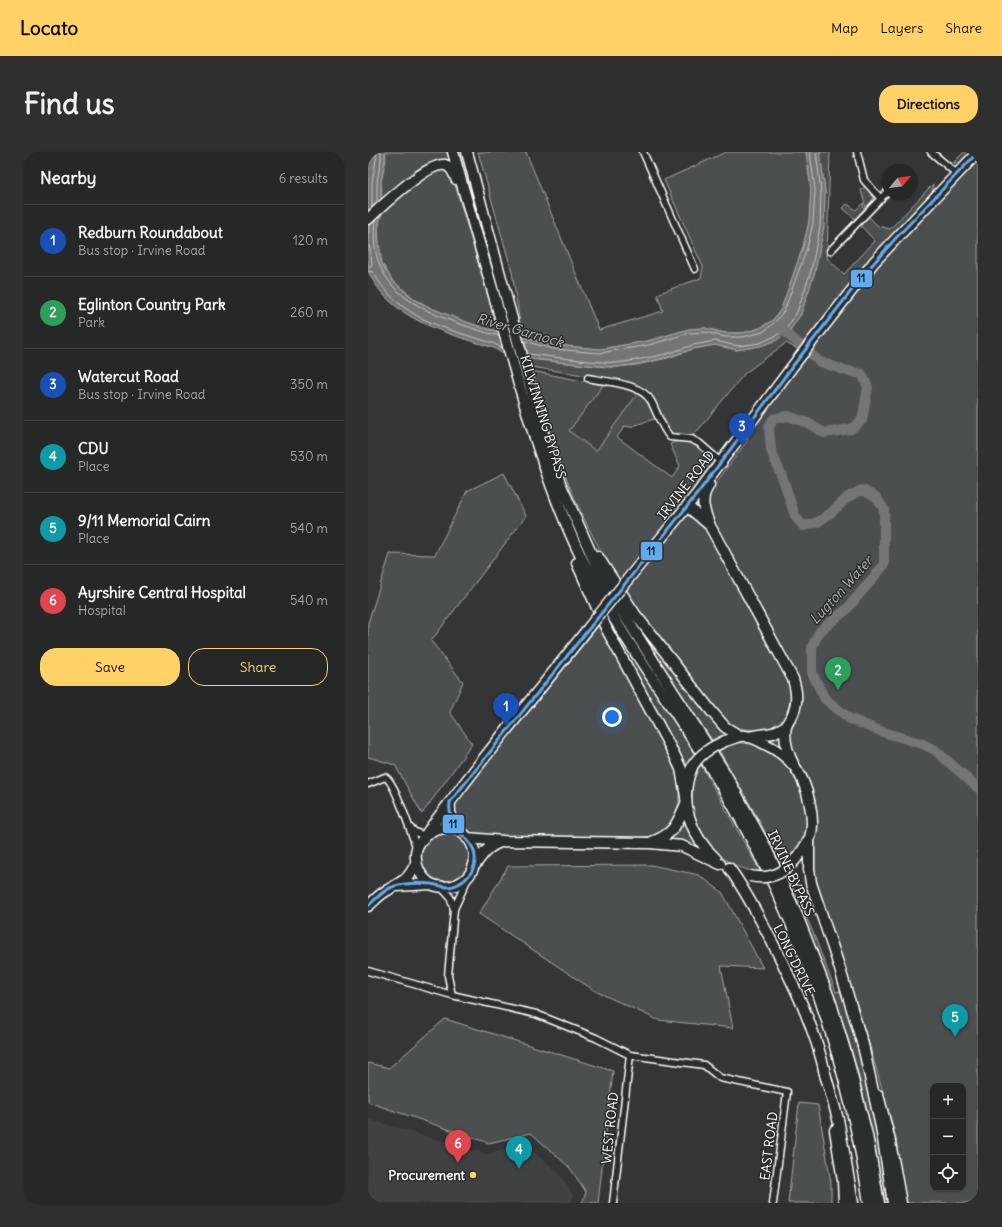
<!DOCTYPE html>
<meta charset="utf-8">
<style>
body{margin:0;font-family:Delius,sans-serif;background:#2e3030;color:#f1f3f6}
.controls{position:absolute;right:12px;bottom:12px;display:grid;overflow:hidden;border-radius:8px;box-shadow:0 1px 3px #0004}
.controls button{width:36px;height:36px;display:grid;place-items:center;padding:0;border:0;border-bottom:1px solid #424445;background:#262828;color:#f1f3f6;font:20px sans-serif}
.compass{position:absolute;left:514px;top:12px;width:36px;height:36px;border-radius:50%;background:#262828;box-shadow:0 1px 3px #0004;rotate:61deg}
.you{position:absolute;left:244px;top:565px;width:14px;height:14px;margin:-10px;border:3px solid #fff;border-radius:50%;background:#1a73e8;box-shadow:0 0 0 6px #1a73e833}
.badge{display:grid;place-items:center;width:26px;height:26px;border-radius:50%;background:#ffd166;color:#fff;font-size:13px;font-weight:700}
.pin{position:absolute;translate:-50% -33px;filter:drop-shadow(0 1px 2px #0008)}
.pin::after{content:'';position:absolute;top:21px;width:14px;height:12px;background:inherit;clip-path:polygon(0 0,100% 0,50% 100%)}
.list{margin:0;padding:0;list-style:none}
h2{display:flex;justify-content:space-between;align-items:center;height:52px;margin:0;padding:0 16px;font-size:17px}
h2 small{font-size:13px;font-weight:400;color:#a4a6a8}
.list li{display:grid;grid-template-columns:26px 1fr auto;gap:12px;align-items:center;box-sizing:border-box;height:72px;padding:0 16px;border-top:1px solid #424445}
.list b{display:block;font-size:15px;white-space:nowrap}
.list p{margin:0;font-size:13px;white-space:nowrap;color:#a4a6a8}
.list em{font-size:13px;font-style:normal;color:#a4a6a8}
.actions{display:flex;gap:8px;padding:12px 16px}
.actions a{flex:1;padding:9px 0;border:1px solid #ffd166;border-radius:16px;text-align:center;font-size:14px;color:#ffd166}
.actions .main{background:#ffd166;color:#111}
.icon{flex:none;width:22px;height:22px;fill:none;stroke:currentColor;stroke-width:2;stroke-linecap:round;stroke-linejoin:round}
.map{position:relative;flex:none;width:610px;height:1051px;overflow:hidden;border-radius:16px}
header{display:flex;align-items:center;gap:24px;box-sizing:border-box;height:56px;padding:0 20px;background:#ffd166;color:#111}
header strong{font-size:19px}
nav{display:flex;gap:22px;margin-inline-start:auto;font-size:14px}
.intro{display:flex;align-items:center;justify-content:space-between;box-sizing:border-box;height:96px;padding:0 24px}
h1{margin:0;font-size:28px}
.button{padding:10px 18px;border-radius:16px;background:#ffd166;color:#111;font-size:14px;font-weight:700}
main{display:flex;gap:24px;padding:0 24px}
aside{flex:1;background:#262828;border-radius:16px;box-shadow:0 1px 3px #0004}
.map>svg:first-child{display:block}
.built{fill:#404243}
.green{fill:#4c4f50;stroke:#a6a7a8;fill-rule:evenodd}
.water{fill:#737576;stroke:#abacad}
.lines{fill:none;stroke-linecap:round;stroke-linejoin:round}
.shore{stroke:#c7c8c8;stroke-width:1}
.river{stroke:#737576;stroke-width:10}
.minor-casing{stroke:#fff;stroke-width:9}
.primary-casing{stroke:#fff;stroke-width:13}
.trunk-casing{stroke:#fff;stroke-width:13}
.minor{stroke:#2a2d2e;stroke-width:6}
.primary{stroke:#2a2d2e;stroke-width:10}
.trunk{stroke:#2a2d2e;stroke-width:10}
.primary-bridge-casing{stroke:#fff;stroke-width:13;stroke-linecap:butt}
.primary-bridge{stroke:#2a2d2e;stroke-width:10}
.bus-1-casing{stroke:#2a2d2e;stroke-width:6}
.bus-1{stroke:#60acee;stroke-width:3}
.poi-dot{fill:#ffd166;stroke:#2a2d2e;stroke-width:1.5}
.labels{text-anchor:middle;dominant-baseline:central;stroke-width:3;stroke-linejoin:round;paint-order:stroke}
.street-label{font-size:13px;fill:#fff;stroke:#2a2d2e}
.poi-label{font-size:13px;font-weight:bold;fill:#fff;stroke:#2a2d2e;text-anchor:end}
.water-label{font-size:14px;font-style:italic;fill:#b2b3b4;stroke:#2a2d2e}
.line-badge{stroke:#2a2d2e;stroke-width:1.5}
.pale-badge-label{font-size:11px;text-anchor:middle;font-weight:bold;fill:#111}
</style>
<header>
<strong>Locato</strong>
<nav><a>Map</a><a>Layers</a><a>Share</a></nav>
</header>
<div class="intro"><h1>Find us</h1><a class="button">Directions</a></div>
<main>
<aside>
<h2>Nearby<small>6 results</small></h2>
<ul class="list">
<li><span class="badge" style="background:#1a4fb4">1</span><div><b>Redburn Roundabout</b><p>Bus stop · Irvine Road</p></div><em>120 m</em></li>
<li><span class="badge" style="background:#2e9e5b">2</span><div><b>Eglinton Country Park</b><p>Park</p></div><em>260 m</em></li>
<li><span class="badge" style="background:#1a4fb4">3</span><div><b>Watercut Road</b><p>Bus stop · Irvine Road</p></div><em>350 m</em></li>
<li><span class="badge" style="background:#0f9aa8">4</span><div><b>CDU</b><p>Place</p></div><em>530 m</em></li>
<li><span class="badge" style="background:#0f9aa8">5</span><div><b>9/11 Memorial Cairn</b><p>Place</p></div><em>540 m</em></li>
<li><span class="badge" style="background:#e0444e">6</span><div><b>Ayrshire Central Hospital</b><p>Hospital</p></div><em>540 m</em></li>
</ul>
<div class="actions"><a class="main">Save</a><a>Share</a></div>
</aside>
<div class="map">
<svg width="610" height="1051" viewBox="0 0 610 1051">
<rect width="100%" height="100%" fill="#333536"/>
<filter id="ink" filterUnits="userSpaceOnUse"><feTurbulence type="fractalNoise" baseFrequency=".025" numOctaves="2"/><feDisplacementMap in="SourceGraphic" scale="8" xChannelSelector="R" yChannelSelector="G"/><feConvolveMatrix kernelMatrix="1 2 1 2 8 2 1 2 1" color-interpolation-filters="sRGB"/></filter>
<g filter="url(#ink)">
<path class="built" d="M 235,233 L 270,241 L 228,299 L 201,279 Z
M 0,967 L 118,1002 L 156,992 L 191,1021 L 206,1044 L 203,1051 L 0,1051 Z"/>
<path class="green" d="M 17,0 L 80,0 L 83,10 C 55,4 32,31 14,48 L 13,30 L 18,8 Z
M 110,0 L 158,0 L 231,178 L 295,159 L 289,142 L 333,126 L 335,115 L 296,28 L 358,0 L 438,0 L 443,38 L 441,70 L 435,95 L 413,157 L 405,168 L 392,176 L 375,181 L 357,181 L 337,176 L 321,177 L 280,189 L 232,197 L 197,194 L 179,191 L 154,184 L 144,120 Z
M 452,0 L 462,0 L 459,106 L 476,122 L 507,89 L 492,73 L 500,64 L 510,74 L 522,77 L 565,32 L 565,39 L 513,95 L 457,167 L 431,198 L 418,191 L 377,221 L 326,283 L 310,284 L 302,283 L 297,275 L 284,245 L 279,239 L 272,234 L 265,231 L 235,226 L 163,215 L 160,207 L 238,215 L 249,215 L 269,213 L 300,206 L 325,197 L 347,193 L 369,198 L 422,178 L 433,162 L 457,40 Z
M 596,0 L 603,0 L 593,11 L 585,11 Z
M 610,7 L 610,1051 L 538,1051 L 532,1020 L 528,986 L 500,888 L 445,719 L 448,672 L 442,633 L 428,604 L 415,593 L 416,600 L 396,587 L 402,584 L 389,578 L 367,576 L 350,563 L 257,441 L 285,402 L 313,368 L 341,340 L 377,292 L 380,287 L 378,286 L 396,259 L 515,106 ZM 565,934 L 595,934 L 595,1036 L 565,1036 Z
M 77,16 L 85,26 L 130,179 L 114,175 L 93,168 L 63,156 L 47,147 L 24,128 L 14,111 L 11,91 L 10,77 L 13,63 L 51,28 Z
M 498,34 L 506,46 L 498,56 L 493,38 Z
M 495,51 L 496,57 L 487,67 L 475,56 L 479,52 L 488,58 Z
M 164,219 L 235,233 L 201,279 L 228,299 L 270,241 L 279,247 L 289,266 L 262,275 L 257,274 L 249,285 L 304,326 L 312,314 L 302,292 C 307,290 312,288 317,290 C 326,291 342,301 343,311 C 343,314 341,317 339,320 L 251,430 C 229,394 210,358 195,318 C 182,286 174,252 164,219 Z
M 136,321 L 158,364 L 63,489 L 95,530 L 82,560 L 104,592 L 54,662 L 27,613 L 0,605 L 0,471 L 22,402 L 67,403 L 99,339 Z
M 262,460 L 364,583 L 357,585 L 355,583 L 344,588 L 259,461 Z
M 232,472 L 309,618 L 311,633 L 311,650 L 308,661 L 303,672 L 289,684 L 255,686 L 135,685 L 107,683 L 92,675 L 86,661 L 88,650 Z
M 247,477 L 327,603 L 320,613 L 321,615 L 318,621 L 313,604 L 309,595 L 246,481 L 246,478 Z
M 368,591 C 415,589 450,645 435,688 C 431,698 422,707 413,713 L 392,670 L 351,598 L 361,592 Z
M 333,613 L 392,719 C 387,719 381,719 377,717 C 340,706 316,664 326,627 C 327,622 330,617 333,613 Z
M 317,665 L 331,694 L 330,695 L 315,690 L 301,688 L 312,676 Z
M53 705a24 24 0 1 1 48 0a24 24 0 1 1-48 0Z
M 283,713 L 331,723 L 354,740 L 395,816 L 353,814 L 365,876 L 290,868 L 227,839 L 111,762 L 140,714 Z
M 419,723 L 444,778 L 468,840 L 474,839 L 498,923 L 514,1004 L 522,1051 L 517,1051 C 506,989 494,925 473,865 C 457,817 438,770 417,724 Z
M 77,867 L 245,919 L 230,1051 L 214,1051 L 218,1040 L 202,1016 L 163,981 L 121,991 L 0,950 L 0,911 L 21,916 Z
M 431,951 L 450,953 L 463,1031 L 463,1051 L 420,1051 Z"/>
<path class="water" d="M 0,0 L 17,0 L 17,8 L 13,30 L 13,59 L 10,77 L 10,88 L 12,107 L 15,114 L 24,128 L 47,148 L 63,156 L 113,176 L 186,193 L 232,197 L 280,189 L 321,177 L 337,176 L 357,181 L 375,181 L 392,176 L 405,168 L 413,157 L 421,135 L 435,95 L 441,70 L 443,38 L 438,0 L 452,0 L 457,40 L 456,75 L 447,120 L 433,162 L 422,178 L 409,188 L 393,194 L 369,198 L 347,193 L 325,197 L 300,205 L 269,212 L 249,215 L 220,213 L 174,208 L 132,200 L 126,196 C 79,181 23,169 0,119 Z"/>
<g class="lines">
<path class="shore" d="M 9,50 L 9,30 L 13,8 L 13,0
M 4,55 L 4,30 L 8,7 L 8,0
M 7,69 C 0,125 34,150 81,168 C 98,174 114,180 131,184
M 0,114 L 3,114 L 4,112 L 1,89 L 1,73
M 0,119 L 5,120 C 33,169 78,176 127,192 L 135,197
M 156,189 L 185,197 L 232,201 L 281,193 L 321,181 L 337,180 L 357,185 L 375,185 L 395,180 L 407,170 L 416,159 L 439,96 L 445,71 L 447,38 L 442,0
M 160,202 L 220,209 L 249,211 L 268,208 L 299,202 L 325,193 L 347,189 L 370,194 L 392,191 L 407,184 L 419,176 L 429,160 L 443,119 L 452,75 L 453,40 L 448,0"/>
<path class="river" d="M 410,174 L 452,210 L 476,218 L 494,222 L 500,235 L 494,268 L 483,277 L 456,281 L 440,271 L 420,264 L 405,267 L 401,276 L 403,298 L 416,330 L 427,364 L 435,374 L 450,370 L 464,360 L 480,345 L 494,338 L 508,345 L 516,357 L 516,413 L 479,457 L 452,479 L 444,495 L 444,521 L 457,547 L 482,567 L 515,580 L 555,592 L 567,598 L 610,636"/>
<g class="minor-casing">
<path id="minor" d="M 275,0 L 327,117
M 489,0 L 496,28 L 513,47
M 563,0 L 589,22
M 462,99 L 520,39
M 220,226 C 238,230 273,231 283,249 C 289,260 293,275 302,285 L 323,287 L 331,291 L 355,312
M 0,632 L 17,625 C 27,629 44,684 49,697
M 41,675 L 47,680 L 57,684
M 100,726 L 86,757 L 80,824 L 84,843 L 168,862 L 228,886 L 262,903 L 336,913 L 352,926 L 419,940 L 405,1051
M 73,735 L 82,745 L 86,757
M 0,819 L 84,843
M 245,1051 L 262,903"/>
</g>
<g class="primary-casing">
<path id="primary" d="M 341,333 C 331,347 336,359 342,374 L 425,527 C 429,540 430,551 424,564 C 422,567 419,571 418,575 C 415,589 420,602 426,614
M 319,354 L 339,371
M 260,427 L 329,342 L 424,215 L 506,110 L 610,0
M 380,585 L 405,581 L 418,574
M 357,589 C 362,588 367,585 372,584 C 379,583 388,587 395,591 C 406,596 419,605 427,615 C 439,631 449,669 441,688 C 437,695 432,702 427,708
M 325,613 C 309,647 322,683 348,707
M 82,650 C 81,661 83,668 89,678
M 59,682 C 65,679 72,676 79,676 C 109,677 118,719 90,732 C 82,736 69,736 61,731 C 51,723 45,709 49,696 C 52,690 56,686 59,681 C 69,666 81,652 92,637 C 134,582 179,529 222,474
M 99,686 L 135,689 L 282,691 L 314,694 L 352,712
M 441,687 L 441,717 L 443,731 L 471,814 L 496,897
M 284,690 C 307,681 308,673 318,652
M 107,713 C 114,703 120,694 133,690
M 361,716 C 376,736 388,760 400,782 C 423,827 448,876 458,926
M 29,734 L 63,732
M 0,754 C 6,749 11,743 18,739 C 33,730 41,728 48,711
M 510,943 L 521,985 L 533,1051
M 467,978 L 475,1029 L 476,1051"/>
</g>
<g class="trunk-casing">
<path id="trunk" d="M 85,0 C 100,55 117,110 132,165 C 155,248 177,331 215,409 C 252,486 306,554 350,628 C 427,756 480,902 501,1051
M 99,0 L 175,282 L 192,331 L 237,433 L 357,621 L 397,694 L 429,763 L 463,851 L 481,912 L 499,983 L 511,1051
M 0,67 C 13,55 60,10 77,13 C 84,15 86,21 88,27
M 230,405 L 267,462 L 344,560 L 357,575 L 372,584
M 209,411 L 239,478 L 307,604 L 313,617 L 318,644
M 494,889 L 513,975 L 525,1051
M 456,918 L 470,967 L 485,1051"/>
</g>
<use href="#minor" class="minor"/>
<use href="#primary" class="primary"/>
<use href="#trunk" class="trunk"/>
<g class="primary-bridge-casing">
<path id="primary-bridge" d="M 222,474 L 260,427
M 325,613 C 333,601 344,595 357,589
M 382,724 C 400,728 415,722 427,708"/>
</g>
<use href="#primary-bridge" class="primary-bridge"/>
<g class="bus-1-casing">
<path id="bus-1" d="M 0,754 C 8,747 16,737 27,734 C 38,731 52,731 63,732 C 69,733 75,735 81,735 C 94,733 106,722 107,709 C 108,694 99,688 90,679 C 83,671 81,660 82,650 L 329,342 L 424,215 L 498,120 L 527,87 L 610,0"/>
</g>
<use href="#bus-1" class="bus-1"/>
</g>
</g>
<circle class="poi-dot" cx="105" cy="1023" r="4"/>
<g class="labels">
<g class="street-label">
<text transform="translate(175 265) rotate(73)">KILWINNING BYPASS</text>
<text transform="translate(318 333) rotate(-52)">IRVINE ROAD</text>
<text transform="translate(423 721) rotate(65)">IRVINE BYPASS</text>
<text transform="translate(426 808) rotate(64)">LONG DRIVE</text>
<text transform="translate(242 976) rotate(-84)">WEST ROAD</text>
<text transform="translate(401 994) rotate(-83)">EAST ROAD</text>
</g>
<g class="poi-label">
<text x="97" y="1023">Procurement</text>
</g>
<g class="water-label">
<text transform="translate(152 178) rotate(16)">River Garnock</text>
<text transform="translate(473 438) rotate(-48)">Lugton Water</text>
</g>
</g>
<g class="line-badge">
<rect x="482" y="117" width="23" height="19" rx="4" fill="#60acee"/>
<rect x="272" y="389" width="23" height="20" rx="4" fill="#60acee"/>
<rect x="74" y="662" width="23" height="20" rx="4" fill="#60acee"/>
</g>
<g class="pale-badge-label">
<text x="493" y="130">11</text>
<text x="283" y="403">11</text>
<text x="85" y="676">11</text>
</g>
</svg>
<div class="controls">
<button>+</button>
<button>−</button>
<button><svg class="icon" aria-label="locate" viewBox="0 0 24 24"><circle cx="12" cy="12" r="6"/><path d="M12 2v4M12 18v4M2 12h4M18 12h4"/></svg></button>
</div>
<svg class="compass" viewBox="-18 -18 36 36"><path d="M0-13l5 13h-10z" fill="#e53935"/><path d="M0 13l5-13h-10z" fill="#a4a6a8"/></svg>
<div class="you"></div>
<div class="pin badge" style="left:138px;top:574px;background:#1a4fb4">1</div>
<div class="pin badge" style="left:470px;top:538px;background:#2e9e5b">2</div>
<div class="pin badge" style="left:374px;top:294px;background:#1a4fb4">3</div>
<div class="pin badge" style="left:151px;top:1017px;background:#0f9aa8">4</div>
<div class="pin badge" style="left:587px;top:885px;background:#0f9aa8">5</div>
<div class="pin badge" style="left:90px;top:1011px;background:#e0444e">6</div>
</div>
</main>
